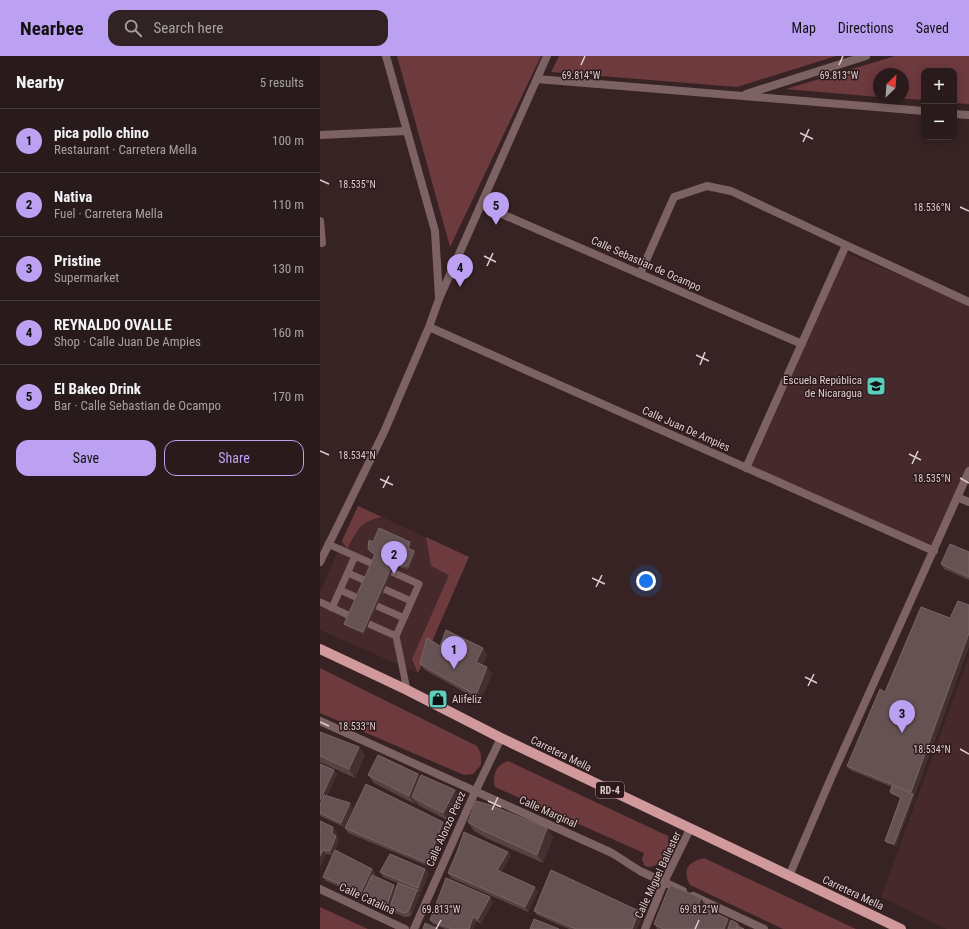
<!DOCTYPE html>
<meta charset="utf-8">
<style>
body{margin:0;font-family:"Roboto Condensed",sans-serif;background:#312324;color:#f1f3f6}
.controls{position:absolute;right:12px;top:12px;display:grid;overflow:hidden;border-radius:8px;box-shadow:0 2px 10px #0003}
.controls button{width:36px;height:36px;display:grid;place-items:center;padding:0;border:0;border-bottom:1px solid #45383a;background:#291a1b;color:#f1f3f6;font:20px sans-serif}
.compass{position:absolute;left:553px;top:12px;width:36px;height:36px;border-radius:50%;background:#291a1b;box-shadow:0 2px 10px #0003;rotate:25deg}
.you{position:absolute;left:326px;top:525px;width:14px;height:14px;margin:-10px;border:3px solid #fff;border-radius:50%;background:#1a73e8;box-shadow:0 0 0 6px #1a73e833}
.badge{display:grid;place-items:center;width:26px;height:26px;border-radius:50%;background:#bca0f2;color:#111;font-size:13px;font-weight:700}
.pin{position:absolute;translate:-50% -33px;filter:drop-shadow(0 1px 2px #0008)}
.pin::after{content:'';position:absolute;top:21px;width:14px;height:12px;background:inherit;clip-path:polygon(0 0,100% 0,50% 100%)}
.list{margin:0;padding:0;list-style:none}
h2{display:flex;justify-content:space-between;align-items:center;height:52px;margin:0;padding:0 16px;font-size:17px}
h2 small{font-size:13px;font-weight:400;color:#a5a1a3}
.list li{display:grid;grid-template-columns:26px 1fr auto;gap:12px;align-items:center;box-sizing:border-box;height:64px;padding:0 16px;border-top:1px solid #45383a}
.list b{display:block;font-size:15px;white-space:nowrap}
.list p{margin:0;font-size:13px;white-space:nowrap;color:#a5a1a3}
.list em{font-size:13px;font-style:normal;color:#a5a1a3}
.actions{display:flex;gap:8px;padding:12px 16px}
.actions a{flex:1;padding:9px 0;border:1px solid #bca0f2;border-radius:12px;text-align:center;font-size:14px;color:#bca0f2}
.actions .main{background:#bca0f2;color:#111}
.icon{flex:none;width:22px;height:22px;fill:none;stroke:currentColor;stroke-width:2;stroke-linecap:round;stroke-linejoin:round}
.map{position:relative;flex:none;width:649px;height:873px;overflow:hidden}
header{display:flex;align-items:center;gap:24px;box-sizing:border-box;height:56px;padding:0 20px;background:#bca0f2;color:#111}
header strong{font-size:19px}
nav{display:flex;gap:22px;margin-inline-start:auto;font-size:14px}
.search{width:280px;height:36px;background:#312324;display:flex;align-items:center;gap:10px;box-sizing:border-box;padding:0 14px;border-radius:12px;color:#a5a1a3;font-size:15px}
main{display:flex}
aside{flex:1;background:#291a1b}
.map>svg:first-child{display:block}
.built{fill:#45292b}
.green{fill:#6d3a3e}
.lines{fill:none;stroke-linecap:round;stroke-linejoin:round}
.service{stroke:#7d6263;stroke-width:7}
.minor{stroke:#7d6263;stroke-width:8}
.primary{stroke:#d1999c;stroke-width:10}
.wall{fill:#584243}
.shaded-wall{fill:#453031}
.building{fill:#665252;stroke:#796566}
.ticks{fill:none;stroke:#dccece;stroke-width:1.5}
.labels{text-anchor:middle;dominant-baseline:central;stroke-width:3;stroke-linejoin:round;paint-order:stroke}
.shield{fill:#2d191b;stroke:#a89898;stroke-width:1}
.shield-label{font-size:10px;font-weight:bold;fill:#dccece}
.street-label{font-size:11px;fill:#dccece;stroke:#2d191b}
.poi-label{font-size:11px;fill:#dccece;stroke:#2d191b;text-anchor:end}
.ticks-label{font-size:10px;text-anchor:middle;fill:#dccece;stroke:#2d191b;stroke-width:3;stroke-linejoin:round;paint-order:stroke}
</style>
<header>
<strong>Nearbee</strong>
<div class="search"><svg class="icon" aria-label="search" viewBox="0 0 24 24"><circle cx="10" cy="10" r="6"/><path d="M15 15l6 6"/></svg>Search here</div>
<nav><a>Map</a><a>Directions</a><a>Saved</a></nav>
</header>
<main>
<aside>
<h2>Nearby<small>5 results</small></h2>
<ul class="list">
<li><span class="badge">1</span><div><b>pica pollo chino</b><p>Restaurant · Carretera Mella</p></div><em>100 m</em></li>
<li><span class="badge">2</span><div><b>Nativa</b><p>Fuel · Carretera Mella</p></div><em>110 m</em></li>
<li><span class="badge">3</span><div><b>Pristine</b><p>Supermarket</p></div><em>130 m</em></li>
<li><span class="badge">4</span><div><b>REYNALDO OVALLE</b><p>Shop · Calle Juan De Ampies</p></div><em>160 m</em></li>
<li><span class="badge">5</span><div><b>El Bakeo Drink</b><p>Bar · Calle Sebastian de Ocampo</p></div><em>170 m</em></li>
</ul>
<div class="actions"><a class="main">Save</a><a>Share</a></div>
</aside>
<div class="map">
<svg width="649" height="873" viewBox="0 0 649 873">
<rect width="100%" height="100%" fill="#372324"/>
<path class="built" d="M 523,196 L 649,247 L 649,415 L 614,495 L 426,412 Z
M 38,450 L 149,501 L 98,617 L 0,574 L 0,536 Z
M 649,600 L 649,873 L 627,873 L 561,841 Z"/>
<path class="green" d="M 77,0 L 221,0 L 130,191 Z
M 239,0 L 516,0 L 417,31 L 231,16 Z
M 575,0 L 649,0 L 649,48 L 634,47 L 634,15 L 604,15 L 604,44 L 577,42 L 583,42 L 583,18 L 559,18 L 559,41 L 466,33 Z
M 38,450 L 62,461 C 40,465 37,475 27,493 L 22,485 Z
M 106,481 L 149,501 L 98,617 L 92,603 L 129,519 L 111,510 Z
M 0,612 L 157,690 L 161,698 L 161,709 L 153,718 L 144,719 L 0,657 Z
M 188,705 L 348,780 C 351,795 344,810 328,811 L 324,809 L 322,803 L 324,797 L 175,731 C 172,719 176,709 188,705 Z
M 384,802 L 536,873 L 463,873 L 370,829 C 362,813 368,806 384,802 Z
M 0,851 L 48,873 L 0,873 Z"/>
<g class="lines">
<path class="service" d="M 8,488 L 53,508
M 72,516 L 99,528 L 76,580
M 28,517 L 46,525
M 64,533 L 91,545
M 20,534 L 38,542
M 0,546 L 30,560
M 57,550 L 84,562
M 12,552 L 35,500
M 49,568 L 76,580 L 87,634"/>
<path class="minor" d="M 66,0 L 115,175 L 119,241
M 217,23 L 604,55
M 426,38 L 546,0
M 634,58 L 649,59
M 0,79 L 87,75
M 161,149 L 482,288
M 0,165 L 2,187
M 320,218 L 354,141 L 387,130 L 411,135 L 526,189 L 649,246
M 109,271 L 614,495
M 426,412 L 526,189
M 637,441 L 649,446
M 0,506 L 64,376 L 109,271 L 119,243 L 227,0
M 0,665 L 292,797 L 320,815 L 363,835
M 469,820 L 511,722 L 649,415
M 0,833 L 85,873
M 373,840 L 444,873
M 94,873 L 155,736 L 181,682
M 325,873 L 344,826 L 370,773"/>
<path class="primary" d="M 0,593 L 87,634 L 181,682 L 581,873"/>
</g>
<path class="wall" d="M 53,486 L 92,489 L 90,493 L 96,497 L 90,511 L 87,513 L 82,512 L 75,509 L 44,578 L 26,570 L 24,568 L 55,499 L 52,498 L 48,492 Z
M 649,496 L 649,524 L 624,513 L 621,508 Z
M 120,590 L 163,592 L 167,599 L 162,609 L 172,618 L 160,645 L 105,614 L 100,608 Z
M 649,590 L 576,790 L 567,787 L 565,785 L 580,742 L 571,738 L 570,736 L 572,731 L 530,714 L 527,710 L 565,636 Z
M 0,676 L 39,691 L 45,699 L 35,722 L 0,706 Z
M 0,708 L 14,714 L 17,718 L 7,740 L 33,752 L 24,771 L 0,760 Z
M 48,719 L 100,721 L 135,734 L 141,742 L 129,765 L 98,749 L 96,746 L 95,748 L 54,727 Z
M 0,765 L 17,776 L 16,780 L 19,784 L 15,795 L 52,813 L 55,817 L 54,820 L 76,832 L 78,827 L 63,821 L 60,816 L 105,813 L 109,817 L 101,836 L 98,835 L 100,839 L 92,858 L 89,861 L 84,861 L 73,856 L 70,852 L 70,853 L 47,842 L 45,840 L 44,841 L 6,825 L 3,821 L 12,799 L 6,798 L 0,811 Z
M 123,766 L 126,771 L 110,811 L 28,777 L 25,772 Z
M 148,766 L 227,772 L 233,781 L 223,807 L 166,782 L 154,775 Z
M 188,796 L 191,800 L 181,816 L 218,835 L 208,856 L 131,822 L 128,817 Z
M 170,841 L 173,846 L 161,868 L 156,865 L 153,873 L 125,873 L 113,868 L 110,864 Z
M 387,851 L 386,853 L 408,863 L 410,866 L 418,868 L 420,871 L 424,873 L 336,873 L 337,872 L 334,868 Z
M 214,855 L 319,855 L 322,860 L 317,873 L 249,873 L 217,859 Z"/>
<path class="shaded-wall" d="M 90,486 L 92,489 L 89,494 L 88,492 Z
M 94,495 L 96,497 L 90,511 L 89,508 Z
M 73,507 L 75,509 L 44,578 L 43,576 Z
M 649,577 L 649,590 L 576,790 L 574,788 L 593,738 L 591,736 Z
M 163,592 L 167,599 L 160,612 L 156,606 Z
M 167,611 L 172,618 L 160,645 L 156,639 Z
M 39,691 L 45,699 L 35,722 L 29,713 Z
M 14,714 L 17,718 L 0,755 L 0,744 Z
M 98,718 L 104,726 L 92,741 L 96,746 L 95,748 L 89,740 Z
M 135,734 L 141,742 L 129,765 L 123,757 Z
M 30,747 L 33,752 L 24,771 L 21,767 Z
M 123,766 L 126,771 L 110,811 L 107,807 Z
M 13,771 L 17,776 L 15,782 L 12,777 Z
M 227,772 L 233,781 L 223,807 L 217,799 Z
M 16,780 L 19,784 L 13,799 L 10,795 Z
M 3,794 L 6,798 L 0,811 L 0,800 Z
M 188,796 L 191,800 L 180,819 L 177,814 Z
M 52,813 L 55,817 L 45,839 L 43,838 L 45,840 L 44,841 L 41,836 Z
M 105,813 L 109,817 L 101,836 L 98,832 Z
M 74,829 L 77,833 L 70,853 L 67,849 Z
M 215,831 L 218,835 L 208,856 L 205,851 Z
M 97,834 L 100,839 L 92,858 L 89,854 Z
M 170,841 L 173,846 L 161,868 L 158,863 Z
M 381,842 L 387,851 L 384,858 L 378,849 Z
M 319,855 L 322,860 L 317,873 L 312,873 Z
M 153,861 L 156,865 L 153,873 L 149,873 Z
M 408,863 L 414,871 L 413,873 L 404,873 Z"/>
<path class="building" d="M 59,472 L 90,486 L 88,492 L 94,495 L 89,508 L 86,510 L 81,510 L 73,507 L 43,576 L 24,568 L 55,498 L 50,495 L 48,492 L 49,484 L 53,486 Z
M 630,488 L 649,496 L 649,521 L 621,508 Z
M 638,545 L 649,549 L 649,577 L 591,736 L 527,710 L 560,633 L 565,636 L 601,551 L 630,562 Z
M 126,574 L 163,592 L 156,606 L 167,611 L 156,639 L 100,608 L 107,582 L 120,590 Z
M 0,676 L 39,691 L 29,713 L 0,700 Z
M 58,699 L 98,718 L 89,740 L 48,719 Z
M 0,708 L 14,714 L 0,744 Z
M 101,719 L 135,734 L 123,757 L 92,741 Z
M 46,728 L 123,766 L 107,807 L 25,772 Z
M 572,730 L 593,738 L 574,788 L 565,785 L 581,741 L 570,736 Z
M 4,739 L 30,747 L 21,767 L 0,757 L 0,749 Z
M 156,745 L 170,749 L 227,772 L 217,799 L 160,773 L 148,766 Z
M 0,765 L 13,771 L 12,777 L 16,780 L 10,795 L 3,794 L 0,800 Z
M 144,776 L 188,796 L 177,814 L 215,831 L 205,851 L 128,817 L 137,796 Z
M 15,794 L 52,813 L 41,836 L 3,821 Z
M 70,798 L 105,813 L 98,832 L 60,816 Z
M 231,814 L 319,855 L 312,873 L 256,873 L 214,855 Z
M 52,819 L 74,829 L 67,849 L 43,838 Z
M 126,822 L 170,841 L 158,863 L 153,861 L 149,873 L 132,873 L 110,864 Z
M 78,827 L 97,834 L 89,854 L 86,857 L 81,856 L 70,851 Z
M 350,829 L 381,842 L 378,849 L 408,863 L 404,873 L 343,873 L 334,868 Z
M 214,863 L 239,873 L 210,873 Z
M 411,864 L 418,868 L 416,873 L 408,873 Z
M 105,867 L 118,873 L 103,873 Z
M 418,870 L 424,873 L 416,873 Z"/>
<path class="ticks" d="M 261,9 L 265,0M 519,9 L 523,0M 480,77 L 493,83M 483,86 L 489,73M 0,124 L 9,128M 640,151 L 649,155M 164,200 L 176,206M 167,210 L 173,197M 376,299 L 389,305M 380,309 L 385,296M 0,395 L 9,399M 589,398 L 601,404M 592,408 L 598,395M 640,422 L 649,427M 60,423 L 73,429M 63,432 L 69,420M 272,522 L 285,528M 276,531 L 282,519M 485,621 L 497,627M 488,630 L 494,618M 0,666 L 9,670M 640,693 L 649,698M 168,745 L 181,751M 172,754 L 178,741M 116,873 L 121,864M 375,873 L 379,864"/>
<defs>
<g id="school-square" transform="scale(1)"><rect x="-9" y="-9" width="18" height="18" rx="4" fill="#5bcebc" stroke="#2d191b"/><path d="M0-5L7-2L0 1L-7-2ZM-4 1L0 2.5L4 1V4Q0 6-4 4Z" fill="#111"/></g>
<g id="shop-square" transform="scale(1)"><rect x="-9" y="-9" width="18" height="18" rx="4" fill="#5bcebc" stroke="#2d191b"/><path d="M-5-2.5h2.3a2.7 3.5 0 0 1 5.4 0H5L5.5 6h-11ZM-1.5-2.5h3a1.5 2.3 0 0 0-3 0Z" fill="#111"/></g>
</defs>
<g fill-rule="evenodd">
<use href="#school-square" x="556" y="330"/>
<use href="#shop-square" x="118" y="643"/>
</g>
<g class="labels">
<rect class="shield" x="276" y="726" width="28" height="16" rx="3"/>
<g class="shield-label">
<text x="290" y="734">RD-4</text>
</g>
<g class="street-label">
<text transform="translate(326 208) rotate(24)">Calle Sebastian de Ocampo</text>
<text transform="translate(366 373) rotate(24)">Calle Juan De Ampies</text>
<text transform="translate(241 698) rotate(26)">Carretera Mella</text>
<text transform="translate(228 756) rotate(24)">Calle Marginal</text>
<text transform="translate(126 773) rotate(-66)">Calle Alonzo Perez</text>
<text transform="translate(338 819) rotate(-65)">Calle Miguel Ballester</text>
<text transform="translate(533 837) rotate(25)">Carretera Mella</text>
<text transform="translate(47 843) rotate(25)">Calle Catalina</text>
</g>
<g class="poi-label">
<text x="542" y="324">Escuela República<tspan x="542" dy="13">de Nicaragua</tspan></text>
<text x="132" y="643" text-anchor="start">Alifeliz</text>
</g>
</g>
<g class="ticks-label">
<text x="261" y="23">69.814°W</text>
<text x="519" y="23">69.813°W</text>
<text x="37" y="132">18.535°N</text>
<text x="612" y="155">18.536°N</text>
<text x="37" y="403">18.534°N</text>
<text x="612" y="426">18.535°N</text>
<text x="37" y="674">18.533°N</text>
<text x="612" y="697">18.534°N</text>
<text x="121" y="857">69.813°W</text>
<text x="379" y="857">69.812°W</text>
</g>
</svg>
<div class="controls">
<button>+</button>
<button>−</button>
</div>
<svg class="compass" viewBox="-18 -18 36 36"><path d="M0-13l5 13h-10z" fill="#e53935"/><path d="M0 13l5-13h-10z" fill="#a5a1a3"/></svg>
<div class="you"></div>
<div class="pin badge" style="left:134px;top:613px">1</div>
<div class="pin badge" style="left:74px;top:518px">2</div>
<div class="pin badge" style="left:582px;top:677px">3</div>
<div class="pin badge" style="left:140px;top:231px">4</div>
<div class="pin badge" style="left:176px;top:169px">5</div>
</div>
</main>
